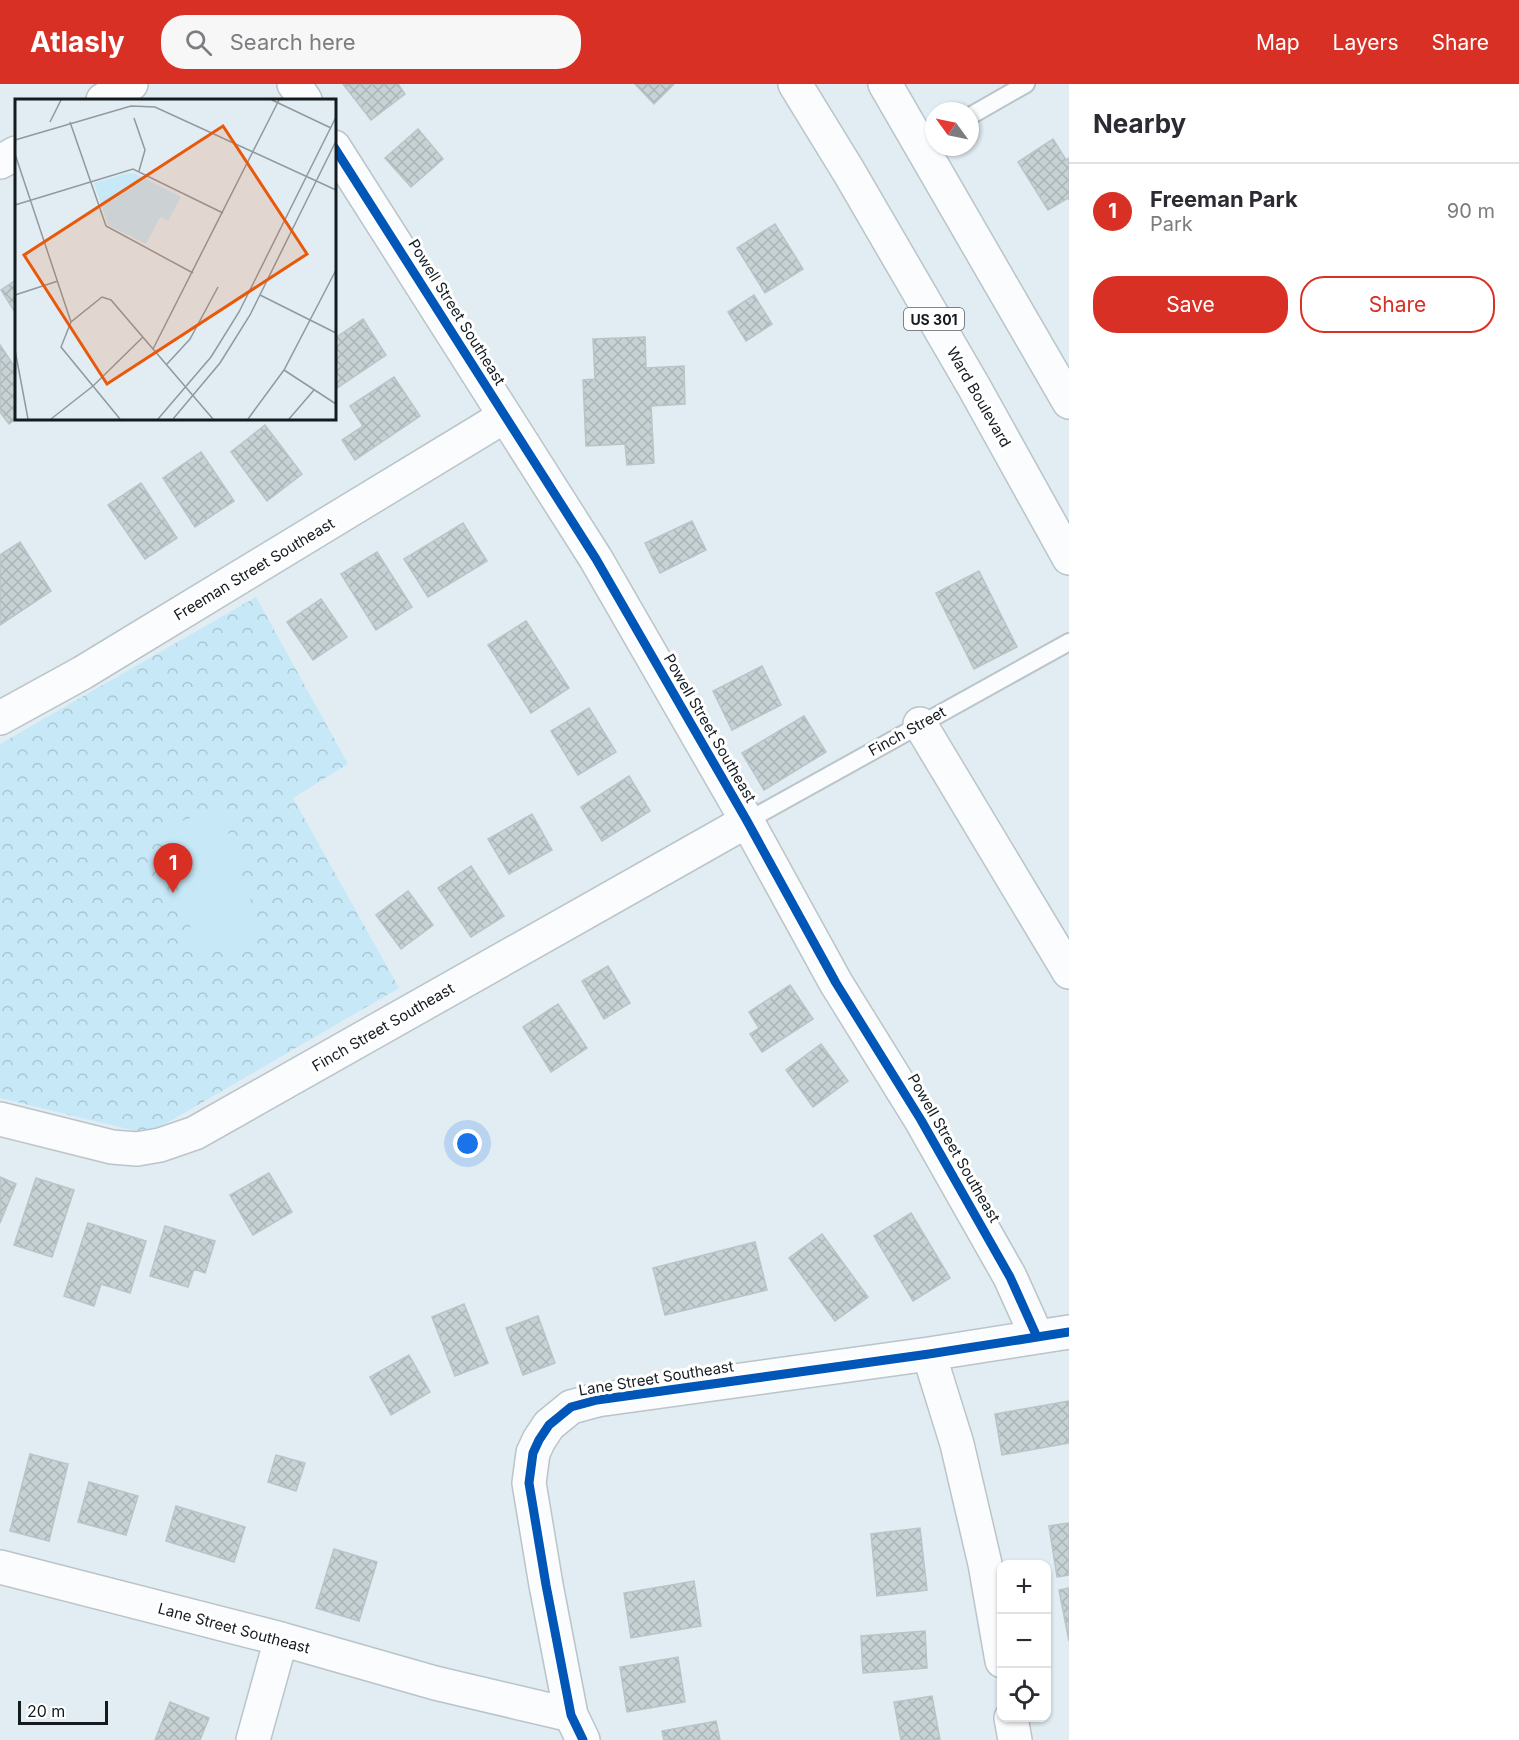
<!DOCTYPE html>
<meta charset="utf-8">
<style>
body{margin:0;font-family:Inter,sans-serif;background:#f7f7f7;color:#2b2b33}
.controls{position:absolute;right:18px;bottom:18px;display:grid;overflow:hidden;border-radius:12px;box-shadow:0 2px 4px #0004}
.controls button{width:54px;height:54px;display:grid;place-items:center;padding:0;border:0;border-bottom:2px solid #e1e1e2;background:#fff;color:#2b2b33;font:30px sans-serif}
.compass{position:absolute;left:925px;top:18px;width:54px;height:54px;border-radius:50%;background:#fff;box-shadow:0 2px 4px #0004;rotate:303deg}
.scale{position:absolute;left:18px;bottom:15px;width:90px;box-sizing:border-box;padding-left:6px;border:3px solid #131b1f;border-top:0;font-size:16px;line-height:21px;white-space:nowrap;color:#131b1f;-webkit-text-stroke:4px #fff;paint-order:stroke}
.you{position:absolute;left:468px;top:1060px;width:21px;height:21px;margin:-15px;border:4px solid #fff;border-radius:50%;background:#1a73e8;box-shadow:0 0 0 9px #1a73e833}
.badge{display:grid;place-items:center;width:39px;height:39px;border-radius:50%;background:#d93025;color:#fff;font-size:20px;font-weight:700}
.pin{position:absolute;translate:-50% -50px;filter:drop-shadow(0 2px 3px #0008)}
.pin::after{content:'';position:absolute;top:32px;width:21px;height:18px;background:inherit;clip-path:polygon(0 0,100% 0,50% 100%)}
.list{margin:0;padding:0;list-style:none}
h2{display:flex;justify-content:space-between;align-items:center;height:78px;margin:0;padding:0 24px;font-size:26px}
h2 small{font-size:20px;font-weight:400;color:#7c7c81}
.list li{display:grid;grid-template-columns:39px 1fr auto;gap:18px;align-items:center;box-sizing:border-box;height:96px;padding:0 24px;border-top:2px solid #e1e1e2}
.list b{display:block;font-size:22px;white-space:nowrap}
.list p{margin:0;font-size:20px;white-space:nowrap;color:#7c7c81}
.list em{font-size:20px;font-style:normal;color:#7c7c81}
.actions{display:flex;gap:12px;padding:18px 24px}
.actions a{flex:1;padding:14px 0;border:2px solid #d93025;border-radius:24px;text-align:center;font-size:21px;color:#d93025}
.actions .main{background:#d93025;color:#fff}
.icon{flex:none;width:33px;height:33px;fill:none;stroke:currentColor;stroke-width:2;stroke-linecap:round;stroke-linejoin:round}
.map{position:relative;flex:none;width:1069px;height:1656px;overflow:hidden}
header{display:flex;align-items:center;gap:36px;box-sizing:border-box;height:84px;padding:0 30px;background:#d93025;color:#fff}
header strong{font-size:28px}
nav{display:flex;gap:33px;margin-inline-start:auto;font-size:21px}
.search{width:420px;height:54px;background:#f7f7f7;display:flex;align-items:center;gap:15px;box-sizing:border-box;padding:0 21px;border-radius:24px;color:#7c7c81;font-size:22px}
main{display:flex}
aside{flex:1;background:#fff}
.map>svg:first-child{display:block}
.park{fill:url(#park-crowns)}
.garden{fill:#c7e8f7}
.building{fill:url(#building-cross-hatch);stroke:#b9c4c8;stroke-width:1.5}
.lines{fill:none;stroke-linecap:round;stroke-linejoin:round}
.lane-casing{stroke:#bac4c9;stroke-width:20}
.street-casing{stroke:#bac4c9;stroke-width:36}
.primary-casing{stroke:#bac4c9;stroke-width:36}
.highway-casing{stroke:#bac4c9;stroke-width:36}
.lane{stroke:#fafcfd;stroke-width:16}
.street{stroke:#fafcfd;stroke-width:33}
.primary{stroke:#fafcfd;stroke-width:33}
.highway{stroke:#fafcfd;stroke-width:33}
.cycleway-casing{stroke:#fff;stroke-width:13}
.cycleway{stroke:#0057b8;stroke-width:9}
.labels{text-anchor:middle;dominant-baseline:central;stroke-width:6;stroke-linejoin:round;paint-order:stroke}
.shield{fill:#fff;stroke:#5a5f62;stroke-width:1.5}
.shield-label{font-size:14px;font-weight:bold;fill:#131b1f}
.street-label{font-size:15px;fill:#131b1f;stroke:#fff}
.inset-road{fill:none;stroke:#8f999e;stroke-width:1.5}
.view{fill:#e8590c;fill-opacity:0.15;stroke:#e8590c;stroke-width:3}
.inset-edge{fill:none;stroke:#131b1f;stroke-width:3}
</style>
<header>
<strong>Atlasly</strong>
<div class="search"><svg class="icon" aria-label="search" viewBox="0 0 24 24"><circle cx="10" cy="10" r="6"/><path d="M15 15l6 6"/></svg>Search here</div>
<nav><a>Map</a><a>Layers</a><a>Share</a></nav>
</header>
<main>
<div class="map">
<svg width="1069" height="1656" viewBox="0 0 1069 1656">
<defs>
<pattern id="park-crowns" width="20" height="18" patternUnits="userSpaceOnUse" patternTransform="scale(1.5)"><rect width="20" height="18" fill="#c7e8f7"/><path d="M2 6a3 3 0 1 1 6 0M12 15a3 3 0 1 1 6 0" fill="none" stroke="#aac6d3"/></pattern>
<pattern id="building-cross-hatch" width="8" height="8" patternUnits="userSpaceOnUse" patternTransform="scale(1.5)"><rect width="8" height="8" fill="#c7d2d5"/><path d="M0 0l8 8M0 8l8-8" fill="none" stroke="#aab4b6"/></pattern>
</defs>
<rect width="100%" height="100%" fill="#e1edf3"/>
<path class="park" d="M 256,513 L 348,680 L 293,714 L 399,904 L 160,1043 L 140,1048 L 0,1014 L 0,660 Z"/>
<path class="garden" d="M 220,724 L 262,851 L 200,872 L 158,745 Z"/>
<path class="building" d="M 343,0 L 398,0 L 405,10 L 371,36 Z
M 635,0 L 674,0 L 654,20 Z
M 418,45 L 443,75 L 411,103 L 385,74 Z
M 1053,55 L 1066,76 L 1069,74 L 1069,116 L 1068,114 L 1048,126 L 1018,78 Z
M 775,140 L 803,185 L 765,209 L 737,164 Z
M 16,196 L 16,230 L 1,206 Z
M 754,211 L 772,240 L 746,257 L 728,228 Z
M 363,235 L 386,271 L 334,306 L 334,255 Z
M 645,253 L 646,284 L 684,282 L 685,320 L 651,322 L 654,379 L 627,381 L 625,360 L 586,362 L 583,296 L 595,295 L 593,255 Z
M 0,261 L 16,285 L 17,334 L 9,340 L 0,328 Z
M 394,293 L 420,332 L 355,376 L 342,356 L 363,342 L 350,322 Z
M 265,341 L 302,390 L 267,417 L 231,368 Z
M 201,368 L 234,417 L 195,443 L 163,394 Z
M 141,399 L 177,454 L 145,475 L 108,421 Z
M 692,437 L 706,466 L 660,489 L 645,459 Z
M 463,439 L 487,477 L 428,513 L 404,475 Z
M 20,458 L 51,507 L 0,541 L 0,471 Z
M 377,468 L 412,523 L 376,546 L 341,490 Z
M 979,487 L 1017,563 L 974,585 L 936,509 Z
M 321,515 L 347,553 L 313,576 L 287,538 Z
M 526,537 L 569,604 L 531,629 L 488,561 Z
M 762,582 L 781,621 L 732,646 L 713,607 Z
M 589,624 L 616,668 L 578,691 L 551,647 Z
M 804,632 L 826,668 L 764,706 L 742,669 Z
M 629,692 L 650,727 L 602,757 L 581,723 Z
M 532,730 L 552,766 L 509,790 L 488,755 Z
M 471,782 L 504,832 L 471,853 L 438,804 Z
M 408,807 L 433,841 L 401,865 L 376,831 Z
M 608,882 L 630,919 L 604,935 L 582,897 Z
M 790,901 L 813,935 L 762,968 L 750,950 L 759,944 L 749,928 Z
M 558,920 L 587,964 L 551,988 L 523,943 Z
M 821,960 L 848,997 L 813,1023 L 786,986 Z
M 269,1089 L 292,1128 L 253,1151 L 230,1111 Z
M 0,1093 L 16,1100 L 0,1139 Z
M 36,1094 L 74,1106 L 52,1173 L 14,1161 Z
M 911,1129 L 950,1194 L 913,1217 L 874,1152 Z
M 88,1139 L 146,1157 L 130,1209 L 101,1200 L 94,1222 L 64,1212 Z
M 165,1142 L 215,1157 L 205,1189 L 194,1185 L 188,1203 L 150,1192 Z
M 822,1150 L 868,1213 L 835,1237 L 789,1174 Z
M 755,1158 L 767,1206 L 665,1231 L 653,1184 Z
M 464,1220 L 488,1279 L 455,1292 L 432,1233 Z
M 538,1232 L 555,1279 L 523,1291 L 506,1244 Z
M 409,1271 L 430,1308 L 391,1331 L 370,1293 Z
M 1069,1317 L 1069,1359 L 1002,1371 L 995,1330 Z
M 30,1370 L 68,1380 L 49,1457 L 10,1447 Z
M 276,1371 L 305,1379 L 296,1407 L 268,1398 Z
M 89,1398 L 138,1412 L 126,1451 L 78,1438 Z
M 176,1422 L 245,1443 L 234,1478 L 166,1457 Z
M 1069,1439 L 1069,1491 L 1057,1493 L 1049,1442 Z
M 920,1444 L 927,1506 L 877,1512 L 871,1450 Z
M 334,1465 L 377,1478 L 359,1537 L 316,1524 Z
M 694,1497 L 701,1542 L 631,1554 L 624,1509 Z
M 1069,1504 L 1069,1557 L 1059,1506 Z
M 925,1547 L 927,1584 L 863,1589 L 861,1552 Z
M 678,1573 L 685,1618 L 627,1628 L 620,1583 Z
M 932,1612 L 940,1656 L 901,1656 L 894,1618 Z
M 170,1618 L 209,1634 L 200,1656 L 155,1656 Z
M 716,1637 L 720,1656 L 664,1656 L 662,1647 Z"/>
<g class="lines">
<g class="lane-casing">
<path id="lane" d="M 970,32 L 1026,0
M 747,737 L 1069,558"/>
</g>
<g class="street-casing">
<path id="street" d="M 294,0 L 305,16
M 334,63 L 596,475 L 747,737 L 836,899 L 921,1036 L 1010,1193 L 1037,1253
M 0,634 L 82,589 L 505,332
M 920,640 L 1069,888
M 0,1035 L 112,1063 L 137,1065 L 160,1061 L 195,1049 L 747,737
M 929,1270 L 957,1360 L 985,1480 L 1002,1577
M 0,1483 L 281,1555 L 435,1599 L 571,1631
M 1011,1634 L 1015,1656
M 253,1656 L 281,1555
M 583,1656 L 571,1631 L 546,1501 L 529,1399 L 533,1369 L 539,1356 L 549,1341 L 571,1323 L 597,1316 L 929,1270 L 1069,1248"/>
</g>
<g class="primary-casing">
<path id="primary" d="M 103,16 L 131,0
M 0,78 L 16,69"/>
</g>
<g class="highway-casing">
<path id="highway" d="M 795,0 L 849,88 L 974,303 L 1069,474
M 885,0 L 1069,318"/>
</g>
<use href="#lane" class="lane"/>
<use href="#street" class="street"/>
<use href="#primary" class="primary"/>
<use href="#highway" class="highway"/>
<g class="cycleway-casing">
<path id="cycleway" d="M 334,63 L 596,475 L 747,737 L 836,899 L 921,1036 L 1010,1193 L 1037,1253
M 583,1656 L 571,1631 L 546,1501 L 529,1399 L 533,1369 L 539,1356 L 549,1341 L 571,1323 L 597,1316 L 929,1270 L 1069,1248"/>
</g>
<use href="#cycleway" class="cycleway"/>
</g>
<g class="labels">
<rect class="shield" x="904" y="224" width="60" height="22" rx="4.5"/>
<g class="shield-label">
<text x="934" y="235">US 301</text>
</g>
<g class="street-label">
<text transform="translate(457 228) rotate(58)">Powell Street Southeast</text>
<text transform="translate(979 313) rotate(60)">Ward Boulevard</text>
<text transform="translate(254 485) rotate(-31)">Freeman Street Southeast</text>
<text transform="translate(710 644) rotate(60)">Powell Street Southeast</text>
<text transform="translate(907 647) rotate(-29)">Finch Street</text>
<text transform="translate(383 943) rotate(-30)">Finch Street Southeast</text>
<text transform="translate(954 1064) rotate(60)">Powell Street Southeast</text>
<text transform="translate(656 1294) rotate(-9)">Lane Street Southeast</text>
<text transform="translate(234 1544) rotate(15)">Lane Street Southeast</text>
</g>
</g>
<g transform="translate(15 15)">
<rect width="321" height="321" fill="#e1edf3"/>
<path d="M 113,74 L 121,75 L 166,98 L 153,122 L 145,118 L 131,145 L 93,126 L 79,84 Z" fill="#c7e8f7"/>
<path d="M 131,104 L 138,110 L 126,125 L 119,119 Z" fill="#c7e8f7"/>
<path class="inset-road" d="M 257,1 L 316,29M 119,19 L 130,51 L 124,72M 35,23 L 46,1M 55,23 L 91,127 L 178,174M 0,41 L 116,7 L 140,8 L 321,91M 0,55 L 56,223M 0,106 L 118,70 L 208,114M 0,196 L 43,182M 245,196 L 321,234M 138,250 L 264,1M 0,251 L 13,320M 152,265 L 175,240 L 203,188M 269,271 L 321,305M 36,320 L 78,287 L 128,238M 105,320 L 46,248 L 56,223 L 87,198 L 96,201 L 198,320M 143,320 L 196,258 L 224,213 L 321,18M 158,320 L 205,264 L 235,216 L 321,42M 233,320 L 269,271 L 321,171M 274,320 L 299,291"/>
<path class="view" d="M 208,27 L 292,155 L 92,285 L 9,156 Z"/>
<rect width="321" height="321" class="inset-edge"/>
</g>
</svg>
<div class="controls">
<button>+</button>
<button>−</button>
<button><svg class="icon" aria-label="locate" viewBox="0 0 24 24"><circle cx="12" cy="12" r="6"/><path d="M12 2v4M12 18v4M2 12h4M18 12h4"/></svg></button>
</div>
<svg class="compass" viewBox="-18 -18 36 36"><path d="M0-13l5 13h-10z" fill="#e53935"/><path d="M0 13l5-13h-10z" fill="#7c7c81"/></svg>
<div class="scale">20 m</div>
<div class="you"></div>
<div class="pin badge" style="left:173px;top:809px">1</div>
</div>
<aside>
<h2>Nearby<small></small></h2>
<ul class="list">
<li><span class="badge">1</span><div><b>Freeman Park</b><p>Park</p></div><em>90 m</em></li>
</ul>
<div class="actions"><a class="main">Save</a><a>Share</a></div>
</aside>
</main>
